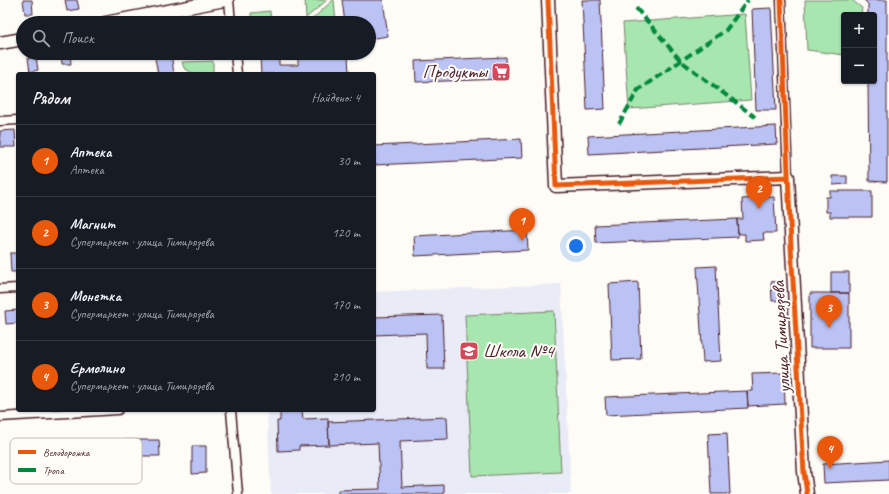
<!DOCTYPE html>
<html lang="ru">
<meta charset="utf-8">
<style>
body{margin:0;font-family:Caveat,sans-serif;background:#20242c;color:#f1f3f6}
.controls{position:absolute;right:12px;top:12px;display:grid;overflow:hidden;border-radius:4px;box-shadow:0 1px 3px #0004}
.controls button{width:36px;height:36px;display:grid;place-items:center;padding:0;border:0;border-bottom:1px solid #363941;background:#171b24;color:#f1f3f6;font:20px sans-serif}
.you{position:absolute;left:576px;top:246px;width:14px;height:14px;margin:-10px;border:3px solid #fff;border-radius:50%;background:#1a73e8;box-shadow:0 0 0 6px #1a73e833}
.badge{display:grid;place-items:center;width:26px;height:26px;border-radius:50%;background:#ea580c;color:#fff;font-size:13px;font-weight:700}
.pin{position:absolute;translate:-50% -33px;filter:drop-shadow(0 1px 2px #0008)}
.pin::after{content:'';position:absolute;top:21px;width:14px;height:12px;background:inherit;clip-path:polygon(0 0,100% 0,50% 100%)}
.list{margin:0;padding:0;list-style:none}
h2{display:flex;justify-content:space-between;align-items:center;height:52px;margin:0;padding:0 16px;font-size:17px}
h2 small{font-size:13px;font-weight:400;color:#9ea1a6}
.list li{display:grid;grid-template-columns:26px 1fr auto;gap:12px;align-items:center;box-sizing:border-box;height:72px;padding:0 16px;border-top:1px solid #363941}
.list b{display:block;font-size:15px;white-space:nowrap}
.list p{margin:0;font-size:13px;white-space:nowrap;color:#9ea1a6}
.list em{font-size:13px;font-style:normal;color:#9ea1a6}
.icon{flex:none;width:22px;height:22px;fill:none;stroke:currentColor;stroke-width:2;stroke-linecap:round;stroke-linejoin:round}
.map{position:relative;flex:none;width:889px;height:494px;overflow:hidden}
.search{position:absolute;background:#171b24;box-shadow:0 1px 3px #0004;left:16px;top:16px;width:360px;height:44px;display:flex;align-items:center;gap:10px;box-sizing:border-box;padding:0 14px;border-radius:22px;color:#9ea1a6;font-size:15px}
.panel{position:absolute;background:#171b24;box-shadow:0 1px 3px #0004;left:16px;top:72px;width:360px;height:340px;border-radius:4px}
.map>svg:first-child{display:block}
.built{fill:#e9ebf6}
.green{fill:#a7e6ae;stroke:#78826c}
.building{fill:#bac3f4;stroke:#4a1f2b}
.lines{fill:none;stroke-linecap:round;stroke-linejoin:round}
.street-casing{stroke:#4a1f2b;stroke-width:11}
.secondary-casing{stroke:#4a1f2b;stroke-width:15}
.street{stroke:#fdfcf7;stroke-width:8}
.secondary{stroke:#fdfcf7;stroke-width:12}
.quiet{stroke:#00873e;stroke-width:4;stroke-dasharray:8 4;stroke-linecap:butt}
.cycleway-casing{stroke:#fdfcf7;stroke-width:8}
.cycleway{stroke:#e8590c;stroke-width:5}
.labels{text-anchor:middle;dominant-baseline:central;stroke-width:4;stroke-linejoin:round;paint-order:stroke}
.poi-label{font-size:19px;fill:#4a1f2b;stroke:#fdfcf7;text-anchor:end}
.street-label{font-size:19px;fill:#4a1f2b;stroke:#fdfcf7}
.key{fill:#fdfcf7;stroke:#c7baba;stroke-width:1}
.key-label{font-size:11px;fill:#4a1f2b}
</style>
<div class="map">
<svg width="889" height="494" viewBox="0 0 889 494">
<rect width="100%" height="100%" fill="#fdfcf7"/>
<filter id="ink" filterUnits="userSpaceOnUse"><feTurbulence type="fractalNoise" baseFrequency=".025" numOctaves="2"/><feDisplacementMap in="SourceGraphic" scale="8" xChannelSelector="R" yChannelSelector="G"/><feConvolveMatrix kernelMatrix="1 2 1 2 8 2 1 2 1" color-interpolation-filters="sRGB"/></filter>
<g filter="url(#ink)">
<path class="built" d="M 561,284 L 571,494 L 271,494 L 267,410 L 374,410 L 374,292 Z"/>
<path class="green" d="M 305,0 L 327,0 L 306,18 Z
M 333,0 L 334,0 L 336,23 L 308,23 Z
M 805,0 L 852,0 L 862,8 L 861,15 L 844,15 L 844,55 L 807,50 Z
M 270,11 L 271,23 L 252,23 L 251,13 Z
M 745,14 L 751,100 L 629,109 L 623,23 Z
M 213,61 L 213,74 L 194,74 L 184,68 L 182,62 Z
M 554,311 L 561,472 L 472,476 L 465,315 Z"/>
<path class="building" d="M 23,0 L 32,0 L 33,14 L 25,14 Z
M 65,0 L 77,0 L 79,9 L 67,11 Z
M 342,0 L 383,0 L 388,36 L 369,39 L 369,23 L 345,23 Z
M 582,0 L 600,0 L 605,109 L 587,110 Z
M 864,0 L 887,0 L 887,182 L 869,181 L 868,81 L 874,81 L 874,15 L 868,15 L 868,4 Z
M 771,8 L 776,110 L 756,110 L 752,9 Z
M 61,53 L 70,53 L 71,64 L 62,64 Z
M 154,53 L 171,53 L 174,74 L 158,74 Z
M 348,55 L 349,74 L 261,74 L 260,57 L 279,57 L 279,65 L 298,65 L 298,56 Z
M 36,57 L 38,70 L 30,72 L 28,58 Z
M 506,57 L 507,79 L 416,82 L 415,61 Z
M 776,126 L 777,144 L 589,154 L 588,136 Z
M 15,130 L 16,147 L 0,147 L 0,131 Z
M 521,139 L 522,158 L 374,165 L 374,146 Z
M 832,176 L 847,176 L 847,184 L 833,185 Z
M 830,191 L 872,191 L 872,217 L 830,217 L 830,212 L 826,212 L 826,197 L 830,197 Z
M 774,197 L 776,233 L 763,233 L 764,240 L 745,241 L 745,234 L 738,234 L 737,219 L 743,219 L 742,199 Z
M 737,219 L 738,237 L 596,243 L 595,225 Z
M 527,230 L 528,250 L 415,256 L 414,236 Z
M 10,253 L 18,253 L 18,272 L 11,272 Z
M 716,266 L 721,361 L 703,362 L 697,267 Z
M 831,272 L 849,272 L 849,293 L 831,293 Z
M 783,281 L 784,300 L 772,301 L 771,282 Z
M 638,282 L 641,359 L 612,360 L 609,284 Z
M 810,293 L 849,293 L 849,348 L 810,348 Z
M 18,310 L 18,323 L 6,324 L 5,311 Z
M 442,315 L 444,369 L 427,369 L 426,333 L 374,335 L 374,317 Z
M 784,373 L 785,404 L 748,406 L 747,391 L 753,391 L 752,374 Z
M 747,391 L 748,408 L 606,415 L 605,397 Z
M 280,410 L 302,410 L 303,419 L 328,418 L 329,445 L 299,446 L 299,450 L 278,451 L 277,421 L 280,421 Z
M 447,417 L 448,439 L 400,441 L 402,487 L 444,485 L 444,494 L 338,494 L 338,490 L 380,489 L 378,443 L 329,445 L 328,422 Z
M 727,433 L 730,494 L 711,494 L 708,434 Z
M 121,440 L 159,440 L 160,456 L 121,456 Z
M 192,446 L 206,446 L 206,473 L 192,474 Z
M 889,460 L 889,480 L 824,483 L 823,464 Z"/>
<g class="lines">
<g class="street-casing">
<path id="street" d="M 229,0 L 231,23
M 781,0 L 788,177
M 235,53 L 237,74
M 0,121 L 18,120
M 0,289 L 18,288
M 231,410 L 238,494
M 0,417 L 118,410"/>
</g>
<g class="secondary-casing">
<path id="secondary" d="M 548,0 L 556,186 L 788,177 L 804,472 L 807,494
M 105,23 L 225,0
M 0,43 L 23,39"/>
</g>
<use href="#street" class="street"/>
<use href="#secondary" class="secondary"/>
<path class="quiet" d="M 636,8 L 681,61 L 755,117
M 619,124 L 638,90 L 726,30 L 748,0"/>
<g class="cycleway-casing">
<path id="cycleway" d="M 548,0 L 556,186 L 788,177
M 781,0 L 791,246 L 804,472 L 807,494"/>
</g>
<use href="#cycleway" class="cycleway"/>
</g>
</g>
<defs>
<g id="supermarket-square" transform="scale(1)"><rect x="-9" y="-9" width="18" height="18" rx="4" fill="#d1495b" stroke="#fdfcf7"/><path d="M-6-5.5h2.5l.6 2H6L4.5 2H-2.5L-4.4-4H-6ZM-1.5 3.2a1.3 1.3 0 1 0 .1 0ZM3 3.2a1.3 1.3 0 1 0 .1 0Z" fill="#fff"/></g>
<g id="school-square" transform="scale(1)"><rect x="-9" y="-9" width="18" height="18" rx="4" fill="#d1495b" stroke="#fdfcf7"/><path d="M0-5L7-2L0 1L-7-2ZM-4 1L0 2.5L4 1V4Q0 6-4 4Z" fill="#fff"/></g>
</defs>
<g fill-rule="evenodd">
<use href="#supermarket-square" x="501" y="72"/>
<use href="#school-square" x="469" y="351"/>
</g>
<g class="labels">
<g class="poi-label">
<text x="487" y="72">Продукты</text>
<text x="483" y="351" text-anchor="start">Школа №4</text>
</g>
<g class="street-label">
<text transform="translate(781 337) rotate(-93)">улица Тимирязева</text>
</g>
</g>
<rect x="10" y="438" width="132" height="46" rx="6" class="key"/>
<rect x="18" y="450" width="18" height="4" fill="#e8590c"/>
<rect x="18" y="468" width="18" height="4" fill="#00873e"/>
<g class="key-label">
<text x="43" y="456">Велодорожка</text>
<text x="43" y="474">Тропа</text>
</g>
</svg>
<div class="controls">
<button>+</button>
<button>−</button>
</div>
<div class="you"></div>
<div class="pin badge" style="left:522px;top:241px">1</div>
<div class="pin badge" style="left:759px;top:209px">2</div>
<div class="pin badge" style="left:829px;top:328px">3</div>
<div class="pin badge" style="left:830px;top:469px">4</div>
<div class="search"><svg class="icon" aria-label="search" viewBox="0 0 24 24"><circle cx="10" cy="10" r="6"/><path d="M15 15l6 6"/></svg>Поиск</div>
<section class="panel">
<h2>Рядом<small>Найдено: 4</small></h2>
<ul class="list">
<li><span class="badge">1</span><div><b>Аптека</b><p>Аптека</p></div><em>30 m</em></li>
<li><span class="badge">2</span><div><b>Магнит</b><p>Супермаркет · улица Тимирязева</p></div><em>120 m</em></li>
<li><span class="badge">3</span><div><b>Монетка</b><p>Супермаркет · улица Тимирязева</p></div><em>170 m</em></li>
<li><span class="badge">4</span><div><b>Ермолино</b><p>Супермаркет · улица Тимирязева</p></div><em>210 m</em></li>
</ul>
</section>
</div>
